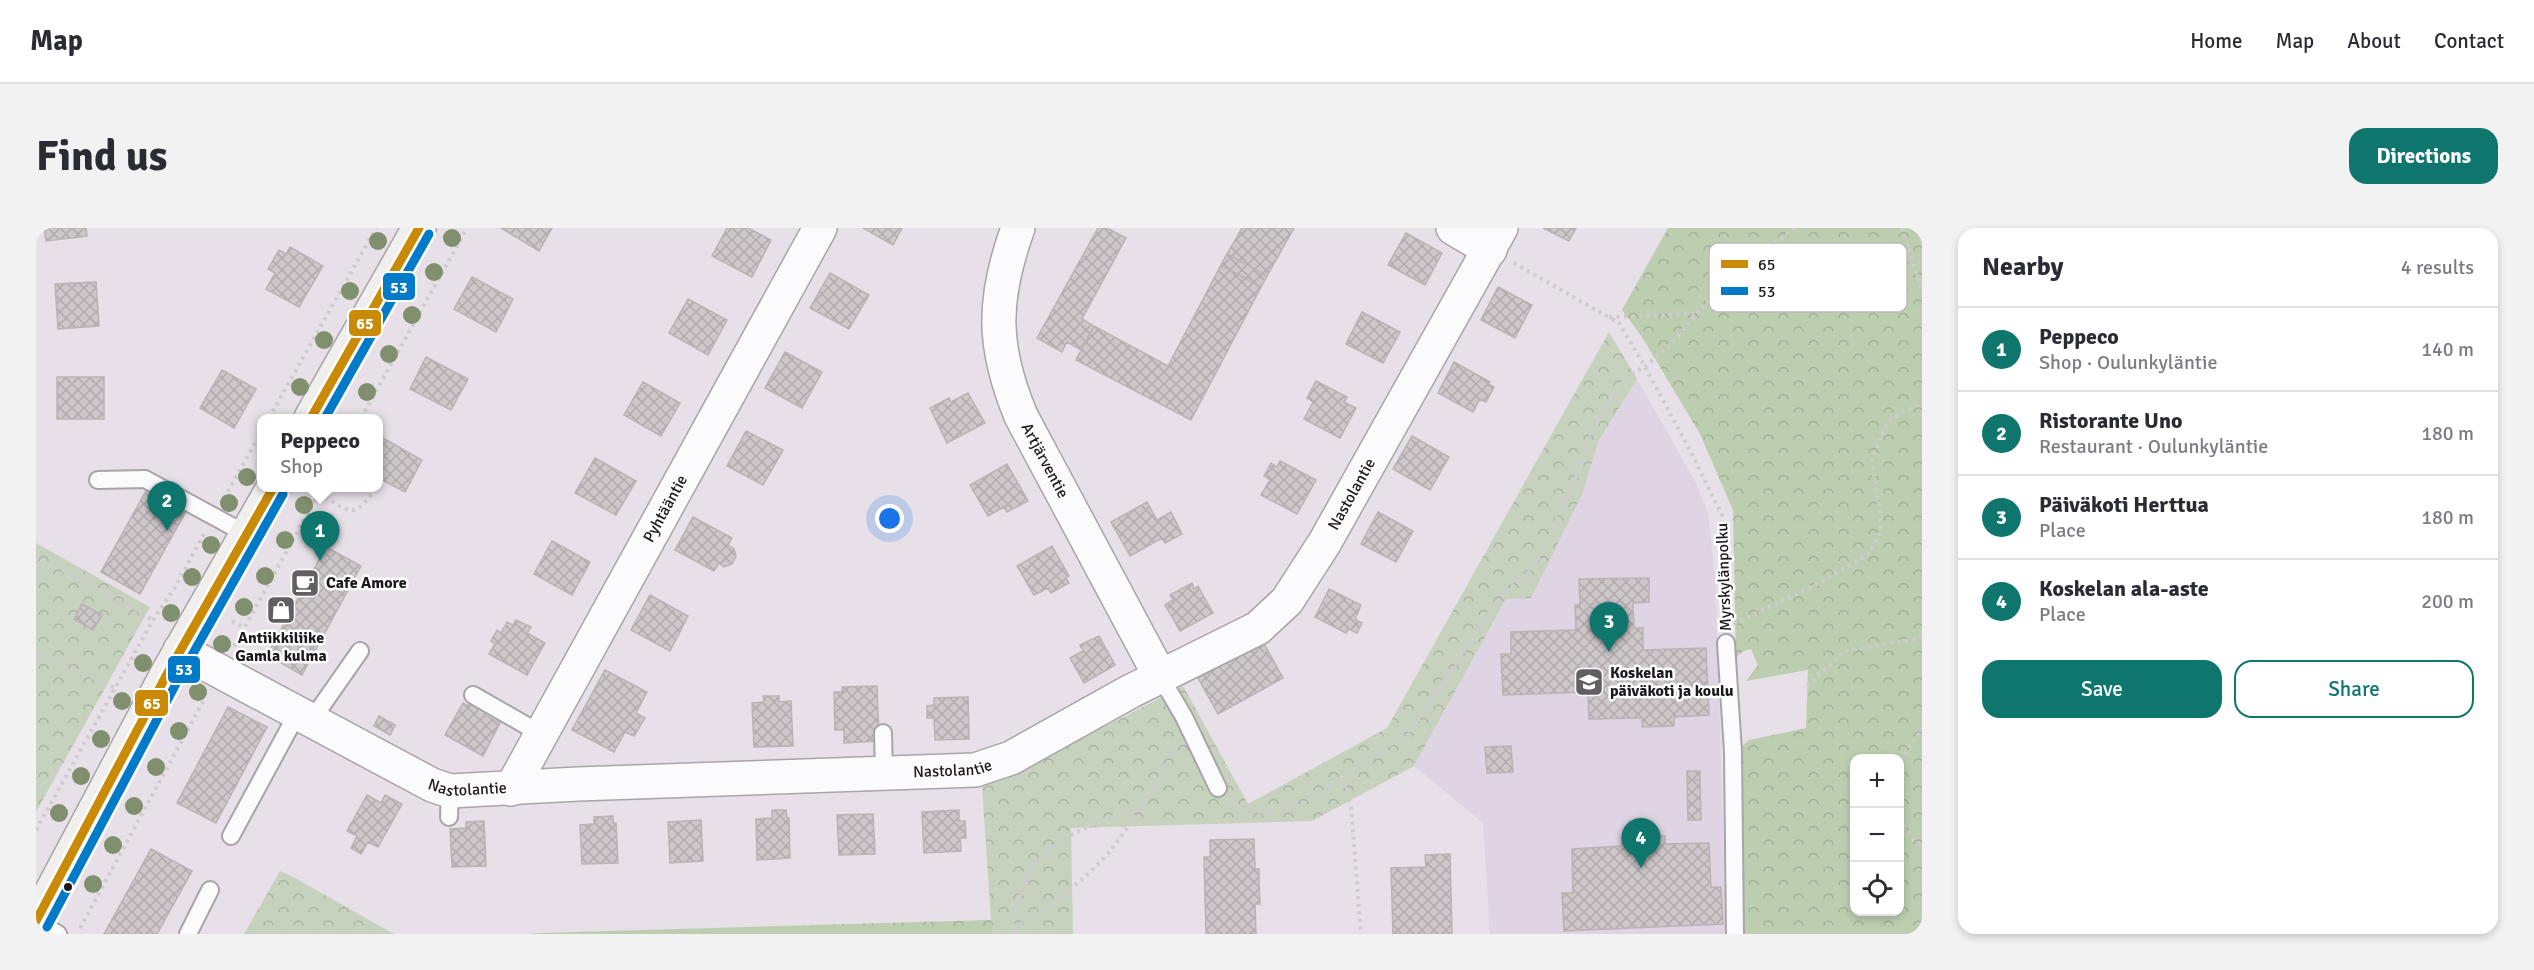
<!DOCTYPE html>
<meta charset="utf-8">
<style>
body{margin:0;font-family:Signika,sans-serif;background:#f2f2f3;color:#2b2b33}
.controls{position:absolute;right:18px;bottom:18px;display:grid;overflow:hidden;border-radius:12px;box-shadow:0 3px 9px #0003}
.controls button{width:54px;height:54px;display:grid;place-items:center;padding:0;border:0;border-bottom:2px solid #e1e1e2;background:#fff;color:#2b2b33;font:30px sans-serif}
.you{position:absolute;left:854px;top:291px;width:21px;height:21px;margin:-15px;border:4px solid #fff;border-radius:50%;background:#1a73e8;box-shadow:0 0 0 9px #1a73e833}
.badge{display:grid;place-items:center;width:39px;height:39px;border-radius:50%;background:#0f766e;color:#fff;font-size:20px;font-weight:700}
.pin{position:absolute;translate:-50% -50px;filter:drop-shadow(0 2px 3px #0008)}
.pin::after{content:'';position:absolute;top:32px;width:21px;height:18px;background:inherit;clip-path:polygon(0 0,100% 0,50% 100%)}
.popup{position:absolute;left:221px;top:186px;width:126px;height:78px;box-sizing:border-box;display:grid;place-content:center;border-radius:12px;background:#fff;filter:drop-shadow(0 2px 4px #0005);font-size:20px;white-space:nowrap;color:#7c7c81}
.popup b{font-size:22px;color:#2b2b33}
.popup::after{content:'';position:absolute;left:50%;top:100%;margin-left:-12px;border:12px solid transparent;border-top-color:#fff}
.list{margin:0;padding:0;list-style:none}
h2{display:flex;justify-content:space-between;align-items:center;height:78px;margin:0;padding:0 24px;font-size:26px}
h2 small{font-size:20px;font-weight:400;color:#7c7c81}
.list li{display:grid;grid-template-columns:39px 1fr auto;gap:18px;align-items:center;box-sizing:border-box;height:84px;padding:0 24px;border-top:2px solid #e1e1e2}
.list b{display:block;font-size:22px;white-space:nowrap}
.list p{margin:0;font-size:20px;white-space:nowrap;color:#7c7c81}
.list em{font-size:20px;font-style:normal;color:#7c7c81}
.actions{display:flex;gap:12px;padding:18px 24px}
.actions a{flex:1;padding:14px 0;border:2px solid #0f766e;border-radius:18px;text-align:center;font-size:21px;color:#0f766e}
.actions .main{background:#0f766e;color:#fff}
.icon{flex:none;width:33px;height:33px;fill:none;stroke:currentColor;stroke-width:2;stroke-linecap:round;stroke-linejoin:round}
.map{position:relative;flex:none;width:1886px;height:706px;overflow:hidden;border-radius:18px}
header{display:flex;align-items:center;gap:36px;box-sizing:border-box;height:84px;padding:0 30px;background:#fff;border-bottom:2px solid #e1e1e2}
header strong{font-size:28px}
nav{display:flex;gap:33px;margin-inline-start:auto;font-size:21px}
.intro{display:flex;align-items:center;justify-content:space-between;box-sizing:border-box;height:144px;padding:0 36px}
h1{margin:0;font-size:42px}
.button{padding:15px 27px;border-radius:18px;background:#0f766e;color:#fff;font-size:21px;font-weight:700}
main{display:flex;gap:36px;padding:0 36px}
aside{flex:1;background:#fff;border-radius:18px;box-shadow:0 3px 9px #0003}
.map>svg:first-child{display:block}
.education{fill:#ded4e3}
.forest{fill:url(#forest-crowns);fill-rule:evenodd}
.park{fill:url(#park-crowns)}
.building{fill:url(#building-cross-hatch);stroke:#bab3b5;stroke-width:1.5}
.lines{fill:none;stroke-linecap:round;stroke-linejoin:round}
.service-casing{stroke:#a9a4a9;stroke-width:20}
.minor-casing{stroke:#a9a4a9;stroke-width:36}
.secondary-casing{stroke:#a9a4a9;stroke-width:36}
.path{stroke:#ceccce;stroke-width:4;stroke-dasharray:3 4.5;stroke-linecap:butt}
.service{stroke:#fbfafc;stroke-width:16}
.minor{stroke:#fbfafc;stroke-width:33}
.secondary{stroke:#f1eeee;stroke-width:33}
.bus-1-casing{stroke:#fff;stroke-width:14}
.bus-2-casing{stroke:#fff;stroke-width:14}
.bus-1{stroke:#cb8a06;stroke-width:9}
.bus-2{stroke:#007ac9;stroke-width:9}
.tree{fill:#808f6e}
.bus-dot{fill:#1c181d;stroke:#fff;stroke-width:2}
.labels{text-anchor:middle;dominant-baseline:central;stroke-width:5;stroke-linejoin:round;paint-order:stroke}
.street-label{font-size:16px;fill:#1c181d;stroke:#fff}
.poi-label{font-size:16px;font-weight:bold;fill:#1c181d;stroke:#fff;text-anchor:start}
.key{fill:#fff;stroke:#bbbabb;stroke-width:1.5}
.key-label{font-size:16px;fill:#1c181d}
.line-badge{stroke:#fff;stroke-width:2}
.badge-label{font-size:16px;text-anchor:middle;font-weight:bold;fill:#fff}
</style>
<header>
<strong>Map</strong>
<nav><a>Home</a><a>Map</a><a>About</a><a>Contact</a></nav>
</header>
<div class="intro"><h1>Find us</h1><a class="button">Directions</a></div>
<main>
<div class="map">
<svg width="1886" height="706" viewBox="0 0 1886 706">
<defs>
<pattern id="forest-crowns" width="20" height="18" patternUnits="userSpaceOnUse" patternTransform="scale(1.5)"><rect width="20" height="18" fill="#bdceb0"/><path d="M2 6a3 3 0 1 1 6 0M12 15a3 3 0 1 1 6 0" fill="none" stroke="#a2b097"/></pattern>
<pattern id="park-crowns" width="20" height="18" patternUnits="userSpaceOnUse" patternTransform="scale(1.5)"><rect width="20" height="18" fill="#c7d2be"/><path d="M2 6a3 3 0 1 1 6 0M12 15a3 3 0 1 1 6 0" fill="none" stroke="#aab4a3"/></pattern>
<pattern id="building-cross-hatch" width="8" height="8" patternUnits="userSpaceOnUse" patternTransform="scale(1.5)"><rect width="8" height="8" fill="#cec7ca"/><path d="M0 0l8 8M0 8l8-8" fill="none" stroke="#b0aaad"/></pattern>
</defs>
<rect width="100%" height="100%" fill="#e7e0e8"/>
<path class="education" d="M 1601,151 L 1660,255 L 1672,285 L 1680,358 L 1690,706 L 1454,706 L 1447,595 L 1378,538 L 1470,371 L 1547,264 L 1563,212 Z"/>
<path class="forest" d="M 1632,0 L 1886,0 L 1886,706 L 1709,706 L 1706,661 L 1702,522 L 1713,512 L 1770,500 L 1772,442 L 1710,453 L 1722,437 L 1715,421 L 1708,423 L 1700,429 L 1697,282 L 1664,206 L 1606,109 L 1586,82 ZM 1818,530 L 1864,530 L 1864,684 L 1818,684 Z
M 955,692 L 973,706 L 493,706 L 503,705 Z"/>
<path class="park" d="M 1573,104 L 1601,151 L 1563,212 L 1547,264 L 1495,370 L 1470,371 L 1378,538 L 1276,593 L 1035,600 L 1037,706 L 956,706 L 946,559 L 989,540 L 1147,458 L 1212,576 L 1351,500 Z
M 0,315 L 114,379 L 0,584 Z
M 244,643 L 259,650 L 358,706 L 208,706 Z"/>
<path class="building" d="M 8,0 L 50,0 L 51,8 L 10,13 Z
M 465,0 L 516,0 L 503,23 Z
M 691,0 L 712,0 L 735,12 L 716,49 L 676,28 Z
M 827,0 L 866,0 L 857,17 Z
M 1062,0 L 1071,0 L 1090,10 L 1046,91 L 1058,98 L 1045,122 L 1031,114 L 1026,124 L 1001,110 Z
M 1206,0 L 1258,0 L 1231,48 L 1191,26 Z
M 1507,0 L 1540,0 L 1533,13 Z
M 1370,5 L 1406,25 L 1389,57 L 1352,37 Z
M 254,19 L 287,38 L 263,79 L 230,61 L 239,45 L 232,41 L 243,22 L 250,26 Z
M 1191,26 L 1231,48 L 1225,59 L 1185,37 Z
M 1185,37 L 1225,59 L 1155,192 L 1040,132 L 1058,98 L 1132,138 Z
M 794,45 L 833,67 L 813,101 L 774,80 Z
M 436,49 L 477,71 L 460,104 L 418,81 Z
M 60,54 L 63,98 L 22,101 L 19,56 Z
M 1462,59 L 1496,77 L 1479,110 L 1445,92 Z
M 652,71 L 691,92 L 672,127 L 633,105 Z
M 1326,84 L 1364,104 L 1347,135 L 1310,116 Z
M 749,124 L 786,144 L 766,180 L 729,160 Z
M 390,129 L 432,151 L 415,182 L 374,161 Z
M 1418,134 L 1454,154 L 1452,156 L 1458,159 L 1450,174 L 1444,171 L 1437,184 L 1402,165 Z
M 186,142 L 220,161 L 198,200 L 164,180 Z
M 21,149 L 68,149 L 68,191 L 21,191 Z
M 1280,153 L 1311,169 L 1308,174 L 1320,180 L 1304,210 L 1268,191 L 1277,174 L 1271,170 Z
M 607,154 L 644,175 L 625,208 L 588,187 Z
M 932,165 L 949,195 L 911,215 L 894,180 L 913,170 L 915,174 Z
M 710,203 L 747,222 L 727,257 L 691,238 Z
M 1376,208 L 1413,229 L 1394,262 L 1357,241 Z
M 345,209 L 386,232 L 369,264 L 342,250 L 342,215 Z
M 559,230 L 600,253 L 580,287 L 539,265 Z
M 1244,233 L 1280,252 L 1261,286 L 1225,267 L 1234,252 L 1228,248 L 1235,235 L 1241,239 Z
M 971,236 L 992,273 L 971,284 L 968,279 L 952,288 L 934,257 Z
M 111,261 L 150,283 L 104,366 L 65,344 Z
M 1111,274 L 1121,292 L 1135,284 L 1146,306 L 1129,315 L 1126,310 L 1094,328 L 1075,294 Z
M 1342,284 L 1377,303 L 1360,334 L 1325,316 Z
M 657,289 L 696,310 L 692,317 L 698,321 L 700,328 L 696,336 L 688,339 L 683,335 L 678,343 L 639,322 Z
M 516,313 L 554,334 L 536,367 L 498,346 Z
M 1016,318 L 1033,348 L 1030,350 L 1033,355 L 1015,365 L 1012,360 L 998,367 L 981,338 Z
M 290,319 L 325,338 L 266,447 L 231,427 Z
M 1613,350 L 1613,374 L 1597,375 L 1598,400 L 1607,400 L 1607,422 L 1670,420 L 1673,487 L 1638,489 L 1638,498 L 1606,499 L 1606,490 L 1553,491 L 1552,464 L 1467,467 L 1465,426 L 1475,426 L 1475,404 L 1540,402 L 1539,377 L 1544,377 L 1543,351 Z
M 1156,355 L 1158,361 L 1162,358 L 1177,385 L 1144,403 L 1129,377 L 1137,372 L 1134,367 Z
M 1293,361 L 1325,377 L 1319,391 L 1326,395 L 1321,405 L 1313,401 L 1310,405 L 1279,389 Z
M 614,367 L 652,388 L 634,423 L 595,402 Z
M 46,376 L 66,387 L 57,402 L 38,391 Z
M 480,392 L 495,399 L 491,405 L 509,415 L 491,447 L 453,426 L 459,416 L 455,413 L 461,402 L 465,405 L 471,394 L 477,397 Z
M 1063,408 L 1079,437 L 1048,455 L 1034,430 L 1047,423 L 1044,417 Z
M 1227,414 L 1247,450 L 1182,486 L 1162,450 Z
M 569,442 L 611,464 L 600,485 L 609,490 L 606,495 L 598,508 L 589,504 L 578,524 L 536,502 Z
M 841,458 L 843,513 L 808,515 L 808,502 L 799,502 L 798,464 L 806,464 L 806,459 Z
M 727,468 L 743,468 L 743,474 L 755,473 L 757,518 L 718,519 L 716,475 L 728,474 Z
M 932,469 L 933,511 L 899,512 L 898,490 L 891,490 L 891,478 L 898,477 L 898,470 Z
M 435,473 L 452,482 L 449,487 L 464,495 L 447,528 L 409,507 L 427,475 L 432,478 Z
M 192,479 L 231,499 L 180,595 L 141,575 Z
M 343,488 L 359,497 L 354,507 L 338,498 Z
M 1475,518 L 1477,544 L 1451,545 L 1449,519 Z
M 1651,543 L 1664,543 L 1664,552 L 1651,552 Z
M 1651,552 L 1664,552 L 1665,592 L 1652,592 Z
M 331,567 L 345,575 L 349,567 L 366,576 L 342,619 L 332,614 L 325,626 L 315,620 L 321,608 L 311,603 Z
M 736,582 L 750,582 L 751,590 L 753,590 L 754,630 L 721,632 L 720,591 L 736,590 Z
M 923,582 L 923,593 L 929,593 L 930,610 L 924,610 L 925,623 L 888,625 L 886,584 Z
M 837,586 L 839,626 L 803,627 L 801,587 Z
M 577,588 L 577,595 L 580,595 L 582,635 L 546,636 L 544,597 L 558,596 L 558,589 Z
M 665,592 L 667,633 L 634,635 L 632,594 Z
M 448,593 L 450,638 L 416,639 L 414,601 L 430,600 L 430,594 Z
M 1629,608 L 1629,616 L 1673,615 L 1675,659 L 1685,659 L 1687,696 L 1528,703 L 1526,665 L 1537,665 L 1536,621 L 1586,618 L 1586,610 Z
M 1218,611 L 1219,641 L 1223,641 L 1223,657 L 1224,676 L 1219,676 L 1220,706 L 1170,706 L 1168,629 L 1174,629 L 1174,612 Z
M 115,621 L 156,643 L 121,706 L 68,706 Z
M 1414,626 L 1416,706 L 1357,706 L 1355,640 L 1390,639 L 1389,627 Z"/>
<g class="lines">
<g class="service-casing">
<path id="service" d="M 62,252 L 109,251 L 210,306
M 1690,415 L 1697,524 L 1699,706
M 1124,448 L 1148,489 L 1182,560
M 437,467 L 505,506
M 275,493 L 324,423
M 847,505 L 848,546
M 413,589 L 414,563
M 195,608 L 261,486
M 0,693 L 22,706
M 152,706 L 174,662"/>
</g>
<g class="minor-casing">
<g id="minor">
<path id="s1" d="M 982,0 C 956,72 956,118 985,188 L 1124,448"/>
<path d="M 1417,0 L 1454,22"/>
<path id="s2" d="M 144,422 L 396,557 L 414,563 L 542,556 L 939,542 L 975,530 L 1095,463 L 1222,400 L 1251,373 L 1289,314 L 1465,0"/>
<path id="s3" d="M 475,561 L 784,0"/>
</g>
</g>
<g class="secondary-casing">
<path id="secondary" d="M 275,190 L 383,0
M 0,693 L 131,446 L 237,260"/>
</g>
<path class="path" d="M 1866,0 L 1886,63
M 1478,35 L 1583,95 L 1609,139 L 1656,226 L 1686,287 L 1690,394
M 1573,89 L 1658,86
M 233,190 L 340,0
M 325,190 L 431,0
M 342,257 L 346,252
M 283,265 C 314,284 317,293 340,260
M 188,270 L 226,203
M 0,328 L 117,392
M 196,393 L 208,400
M 1698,396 L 1785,354 L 1831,327 L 1842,311 L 1845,296 L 1836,230 L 1852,193 L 1886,174
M 198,418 L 286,260
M 0,424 L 79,460
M 1771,458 L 1809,423 L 1886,410
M 1864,532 L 1886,502
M 1306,550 L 1315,579 L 1325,706
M 1194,575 L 1215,585 L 1251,580 L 1271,573 L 1357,515 L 1380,496 L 1465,367 L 1499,337 L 1538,254 L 1555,204 L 1583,158 L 1600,143 L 1609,139 L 1634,117 L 1689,53 L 1710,35 L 1759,0
M 1233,584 L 1233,594
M 1864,591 L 1878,613 L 1886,617
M 0,602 L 117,392 L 139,359 L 168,306
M 44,700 L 169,470
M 978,701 C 1013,678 1049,653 1076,621 C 1086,607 1096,593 1106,579
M 977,706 C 986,615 1031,607 1107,578 L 1132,533 L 1137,518"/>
<use href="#service" class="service"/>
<use href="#minor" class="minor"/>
<use href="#secondary" class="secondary"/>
<g class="bus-1-casing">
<path id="bus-1" d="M 275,190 L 383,0
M 0,693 L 131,446 L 237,260"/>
</g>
<g class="bus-2-casing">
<path id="bus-2" d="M 289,190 L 393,6
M 11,699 L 142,452 L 247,266"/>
</g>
<use href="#bus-1" class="bus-1"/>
<use href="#bus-2" class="bus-2"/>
</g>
<g class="tree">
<circle cx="416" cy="10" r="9"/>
<circle cx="342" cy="13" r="9"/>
<circle cx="398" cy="44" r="9"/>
<circle cx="314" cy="63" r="9"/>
<circle cx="376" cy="87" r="9"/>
<circle cx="288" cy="112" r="9"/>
<circle cx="353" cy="126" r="9"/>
<circle cx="264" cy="159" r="9"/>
<circle cx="331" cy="164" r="9"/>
<circle cx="211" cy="249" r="9"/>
<circle cx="193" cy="275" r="9"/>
<circle cx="268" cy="277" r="9"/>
<circle cx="249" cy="312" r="9"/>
<circle cx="175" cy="317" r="9"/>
<circle cx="229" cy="348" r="9"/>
<circle cx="156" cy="349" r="9"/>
<circle cx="208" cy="379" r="9"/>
<circle cx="135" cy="385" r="9"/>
<circle cx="186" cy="416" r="9"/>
<circle cx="107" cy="435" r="9"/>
<circle cx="162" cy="464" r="9"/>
<circle cx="86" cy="473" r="9"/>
<circle cx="143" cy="503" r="9"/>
<circle cx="65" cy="511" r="9"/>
<circle cx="120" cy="539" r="9"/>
<circle cx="45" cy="548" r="9"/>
<circle cx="98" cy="578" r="9"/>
<circle cx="23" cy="585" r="9"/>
<circle cx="77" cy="617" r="9"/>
<circle cx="57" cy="656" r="9"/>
</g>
<defs>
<g id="cafe-square" transform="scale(1.5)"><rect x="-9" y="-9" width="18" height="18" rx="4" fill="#635e64" stroke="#fff"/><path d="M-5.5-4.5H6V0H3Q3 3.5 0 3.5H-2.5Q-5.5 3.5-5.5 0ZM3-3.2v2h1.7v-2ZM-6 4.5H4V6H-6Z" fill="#fff"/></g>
<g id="shop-square" transform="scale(1.5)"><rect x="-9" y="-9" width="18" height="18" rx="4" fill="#635e64" stroke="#fff"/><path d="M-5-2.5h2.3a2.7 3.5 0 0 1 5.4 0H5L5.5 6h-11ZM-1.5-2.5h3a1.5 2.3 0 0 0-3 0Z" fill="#fff"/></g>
<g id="school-square" transform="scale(1.5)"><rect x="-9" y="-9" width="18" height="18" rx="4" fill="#635e64" stroke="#fff"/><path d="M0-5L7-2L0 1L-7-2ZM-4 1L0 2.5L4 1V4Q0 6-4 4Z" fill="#fff"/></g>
</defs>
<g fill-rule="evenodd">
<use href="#cafe-square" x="269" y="355"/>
<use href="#shop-square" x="245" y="382"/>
<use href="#school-square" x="1553" y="454"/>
</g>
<circle class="bus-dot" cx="32" cy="659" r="5"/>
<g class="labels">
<g class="street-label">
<text stroke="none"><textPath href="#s1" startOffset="244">Artjärventie</textPath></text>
<text stroke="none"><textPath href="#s2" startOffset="1312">Nastolantie</textPath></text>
<text stroke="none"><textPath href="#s3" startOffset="320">Pyhtääntie</textPath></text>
<text transform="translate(1688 349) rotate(-92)">Myrskylänpolku</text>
<text stroke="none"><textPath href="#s2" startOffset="808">Nastolantie</textPath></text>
<text stroke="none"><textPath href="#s2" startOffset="322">Nastolantie</textPath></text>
</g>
<g class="poi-label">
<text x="290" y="355">Cafe Amore</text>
<text x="245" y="410" text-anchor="middle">Antiikkiliike<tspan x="245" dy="18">Gamla kulma</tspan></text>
<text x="1574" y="445">Koskelan<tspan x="1574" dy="18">päiväkoti ja koulu</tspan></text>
</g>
</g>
<rect x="1673" y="15" width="198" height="69" rx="9" class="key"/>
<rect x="1685" y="32" width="27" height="8" fill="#cb8a06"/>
<rect x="1685" y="59" width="27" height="8" fill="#007ac9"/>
<g class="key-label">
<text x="1722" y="42">65</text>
<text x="1722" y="69">53</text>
</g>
<g class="line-badge">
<rect x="346" y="44" width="34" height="29" rx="6" fill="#007ac9"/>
<rect x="312" y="81" width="34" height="28" rx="6" fill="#cb8a06"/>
<rect x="131" y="427" width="34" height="29" rx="6" fill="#007ac9"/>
<rect x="98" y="461" width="35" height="28" rx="6" fill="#cb8a06"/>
</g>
<g class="badge-label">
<text x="363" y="65">53</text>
<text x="329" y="101">65</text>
<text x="148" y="447">53</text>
<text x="116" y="481">65</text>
</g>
</svg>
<div class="controls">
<button>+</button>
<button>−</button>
<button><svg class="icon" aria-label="locate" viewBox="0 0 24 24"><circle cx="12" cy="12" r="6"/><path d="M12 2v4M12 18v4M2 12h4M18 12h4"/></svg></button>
</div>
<div class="you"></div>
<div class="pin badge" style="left:284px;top:333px">1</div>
<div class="popup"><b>Peppeco</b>Shop</div>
<div class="pin badge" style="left:131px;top:303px">2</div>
<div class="pin badge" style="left:1573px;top:424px">3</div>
<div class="pin badge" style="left:1605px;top:640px">4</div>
</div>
<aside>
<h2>Nearby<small>4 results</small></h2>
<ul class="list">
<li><span class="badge">1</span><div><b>Peppeco</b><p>Shop · Oulunkyläntie</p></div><em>140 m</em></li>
<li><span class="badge">2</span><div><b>Ristorante Uno</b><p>Restaurant · Oulunkyläntie</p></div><em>180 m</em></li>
<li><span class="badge">3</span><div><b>Päiväkoti Herttua</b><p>Place</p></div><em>180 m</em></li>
<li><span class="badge">4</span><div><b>Koskelan ala-aste</b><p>Place</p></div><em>200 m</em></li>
</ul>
<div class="actions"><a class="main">Save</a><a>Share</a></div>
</aside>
</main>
